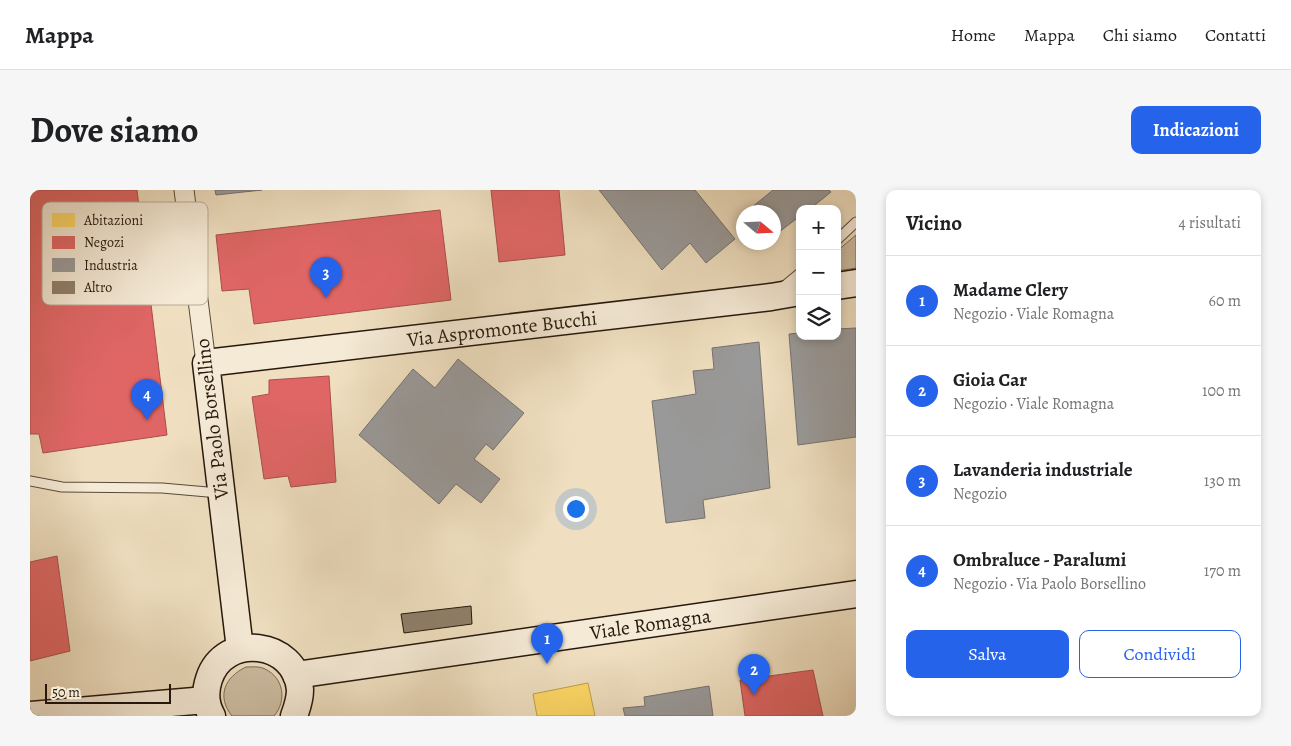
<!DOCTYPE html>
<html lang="it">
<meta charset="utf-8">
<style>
body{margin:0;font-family:Alegreya,serif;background:#f6f6f6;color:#202124}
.controls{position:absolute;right:15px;top:15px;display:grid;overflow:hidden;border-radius:10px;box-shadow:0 2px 8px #0003}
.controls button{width:45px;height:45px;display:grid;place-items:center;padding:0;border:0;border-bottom:1px solid #e0e0e0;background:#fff;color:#202124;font:25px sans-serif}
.compass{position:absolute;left:706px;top:15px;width:45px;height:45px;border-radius:50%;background:#fff;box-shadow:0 2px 8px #0003;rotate:109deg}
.scale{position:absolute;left:15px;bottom:12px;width:126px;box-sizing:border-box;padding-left:5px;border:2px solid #26180d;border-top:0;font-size:14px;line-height:18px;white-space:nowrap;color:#26180d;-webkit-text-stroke:4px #f5ead6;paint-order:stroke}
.you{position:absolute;left:545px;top:318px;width:18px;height:18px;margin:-12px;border:4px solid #fff;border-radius:50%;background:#1a73e8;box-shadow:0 0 0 8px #1a73e833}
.badge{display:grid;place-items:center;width:32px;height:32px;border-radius:50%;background:#2563eb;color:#fff;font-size:16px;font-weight:700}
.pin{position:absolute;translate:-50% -41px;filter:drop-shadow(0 1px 2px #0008)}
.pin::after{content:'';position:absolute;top:26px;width:18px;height:15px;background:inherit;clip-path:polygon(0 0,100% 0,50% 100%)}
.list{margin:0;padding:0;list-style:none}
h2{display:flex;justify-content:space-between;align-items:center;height:65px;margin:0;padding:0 20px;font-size:21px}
h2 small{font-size:16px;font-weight:400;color:#757577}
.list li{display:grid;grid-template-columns:32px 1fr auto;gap:15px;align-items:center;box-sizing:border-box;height:90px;padding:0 20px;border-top:1px solid #e0e0e0}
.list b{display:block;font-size:19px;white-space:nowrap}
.list p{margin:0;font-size:16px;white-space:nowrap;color:#757577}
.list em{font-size:16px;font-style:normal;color:#757577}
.actions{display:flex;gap:10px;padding:15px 20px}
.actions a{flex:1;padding:11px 0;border:1px solid #2563eb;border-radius:10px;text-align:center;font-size:18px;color:#2563eb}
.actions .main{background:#2563eb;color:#fff}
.icon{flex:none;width:28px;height:28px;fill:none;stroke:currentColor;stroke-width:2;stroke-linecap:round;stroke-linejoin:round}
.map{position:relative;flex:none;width:826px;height:526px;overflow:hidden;border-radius:10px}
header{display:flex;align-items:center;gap:30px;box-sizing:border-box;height:70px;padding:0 25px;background:#fff;border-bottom:1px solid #e0e0e0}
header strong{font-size:24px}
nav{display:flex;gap:28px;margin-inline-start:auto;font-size:18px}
.intro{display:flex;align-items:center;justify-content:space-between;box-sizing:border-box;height:120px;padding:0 30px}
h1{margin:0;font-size:35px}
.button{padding:12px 22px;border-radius:10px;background:#2563eb;color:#fff;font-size:18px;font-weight:700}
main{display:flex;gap:30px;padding:0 30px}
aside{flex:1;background:#fff;border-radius:10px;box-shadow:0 2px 8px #0003}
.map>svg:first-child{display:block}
.green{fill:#cdbda2;stroke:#7a6a58}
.homes{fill:#ffd966;stroke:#be9f4b}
.shops{fill:#e06666;stroke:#a84f4b}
.industry{fill:#999;stroke:#76726f}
.building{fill:#8f7f6a;stroke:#26180d}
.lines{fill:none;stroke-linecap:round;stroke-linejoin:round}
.lane-casing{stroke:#584a3a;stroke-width:11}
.street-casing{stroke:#584a3a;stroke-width:21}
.secondary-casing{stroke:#26180d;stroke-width:29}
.lane{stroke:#f5ead6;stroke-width:9}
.street{stroke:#f5ead6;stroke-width:19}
.secondary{stroke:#f5ead6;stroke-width:26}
.labels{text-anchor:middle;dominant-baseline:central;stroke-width:5;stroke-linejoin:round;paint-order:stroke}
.street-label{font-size:20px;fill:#26180d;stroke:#f5ead6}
.key{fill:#f5ead6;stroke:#b7ab9a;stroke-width:1}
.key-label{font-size:14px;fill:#26180d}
</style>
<header>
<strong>Mappa</strong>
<nav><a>Home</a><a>Mappa</a><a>Chi siamo</a><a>Contatti</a></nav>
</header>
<div class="intro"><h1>Dove siamo</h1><a class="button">Indicazioni</a></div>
<main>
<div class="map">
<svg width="826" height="526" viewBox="0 0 826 526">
<rect width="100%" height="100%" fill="#efdfc0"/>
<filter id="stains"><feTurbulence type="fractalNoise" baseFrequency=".004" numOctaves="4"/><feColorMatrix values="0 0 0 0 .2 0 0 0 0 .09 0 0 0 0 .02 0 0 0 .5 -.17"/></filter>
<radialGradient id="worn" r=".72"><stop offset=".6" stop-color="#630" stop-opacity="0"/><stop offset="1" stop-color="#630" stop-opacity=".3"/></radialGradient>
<path class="green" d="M 826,45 L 826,78 L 807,81 L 807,61 Z
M 216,477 C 223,477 229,476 235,479 C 254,488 257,511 244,526 L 202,526 C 186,506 195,487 216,477 Z"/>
<path class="homes" d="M 558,493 L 565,526 L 507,526 L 503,504 Z"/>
<path class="shops" d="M 0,0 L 107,0 L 137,245 L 13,263 L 9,244 L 0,244 Z
M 461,0 L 529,0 L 535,65 L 469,72 Z
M 410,20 L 421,110 L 224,134 L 219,99 L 192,101 L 186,45 Z
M 299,186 L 306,292 L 261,297 L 258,286 L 234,289 L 222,207 L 239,204 L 239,190 Z
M 27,366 L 40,461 L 0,471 L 0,372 Z
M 783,480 L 793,526 L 715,526 L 710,490 Z"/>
<path class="industry" d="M 185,0 L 232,0 L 186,5 Z
M 569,0 L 665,0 L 705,49 L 676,73 L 660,53 L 632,80 Z
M 743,0 L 799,0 L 801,2 L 780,19 L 770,19 L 770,26 L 744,46 L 744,22 L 716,22 Z
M 826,138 L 826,247 L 768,255 L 759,144 L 770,143 L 770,146 L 807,146 L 807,139 Z
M 729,152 L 740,298 L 673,310 L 675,328 L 636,333 L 622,211 L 666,204 L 663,181 L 684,179 L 682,158 Z
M 428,169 L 494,223 L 463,260 L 456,254 L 444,269 L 470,289 L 451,313 L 426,294 L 409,314 L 329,245 L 383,179 L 405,198 Z
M 679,496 L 683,526 L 595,526 L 593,518 L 615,516 L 614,507 Z"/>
<path class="building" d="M 441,416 L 442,434 L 374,443 L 371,424 Z"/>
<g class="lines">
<g class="lane-casing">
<path id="lane" d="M 807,50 L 826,32
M 753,97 L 770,83
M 0,291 L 32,297 L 132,298 L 189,303"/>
</g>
<g class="street-casing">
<path id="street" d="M 154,0 L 176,173"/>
</g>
<g class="secondary-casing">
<g id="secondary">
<path d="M 807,96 L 826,93"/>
<path id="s1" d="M 210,459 L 176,173 L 741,107 L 770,102"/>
<path id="s2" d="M 266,485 L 826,404"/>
<path d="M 0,525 L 176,510"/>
<path d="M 182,526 C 175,514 175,501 179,489 C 194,442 266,450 270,500 C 270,509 267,518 264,526"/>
</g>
</g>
<use href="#lane" class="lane"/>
<use href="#street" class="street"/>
<use href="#secondary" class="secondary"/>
</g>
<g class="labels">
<g class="street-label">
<text stroke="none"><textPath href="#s1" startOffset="586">Via Aspromonte Bucchi</textPath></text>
<text transform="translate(182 229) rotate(-97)">Via Paolo Borsellino</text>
<text stroke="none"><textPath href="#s2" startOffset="358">Viale Romagna</textPath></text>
</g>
</g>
<rect x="12" y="12" width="166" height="103" rx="8" class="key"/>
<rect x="22" y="23" width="23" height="14" fill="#ffd966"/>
<rect x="22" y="46" width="23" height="13" fill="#e06666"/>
<rect x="22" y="68" width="23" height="14" fill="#999"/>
<rect x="22" y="91" width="23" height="13" fill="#8f7f6a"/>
<g class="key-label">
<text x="54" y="35">Abitazioni</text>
<text x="54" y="57">Negozi</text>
<text x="54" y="80">Industria</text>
<text x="54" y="102">Altro</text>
</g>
<rect width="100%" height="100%" filter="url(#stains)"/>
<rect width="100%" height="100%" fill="url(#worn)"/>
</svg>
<div class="controls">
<button>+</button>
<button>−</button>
<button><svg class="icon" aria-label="layers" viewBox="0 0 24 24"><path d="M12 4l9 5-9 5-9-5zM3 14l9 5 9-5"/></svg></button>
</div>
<svg class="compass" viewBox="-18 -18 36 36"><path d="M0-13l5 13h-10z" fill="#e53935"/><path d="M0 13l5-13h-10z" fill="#757577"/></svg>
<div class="scale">50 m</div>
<div class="you"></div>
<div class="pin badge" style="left:517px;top:474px">1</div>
<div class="pin badge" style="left:724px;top:505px">2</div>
<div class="pin badge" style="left:296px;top:108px">3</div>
<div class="pin badge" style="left:117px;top:230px">4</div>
</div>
<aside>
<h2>Vicino<small>4 risultati</small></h2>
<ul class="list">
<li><span class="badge">1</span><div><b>Madame Clery</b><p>Negozio · Viale Romagna</p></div><em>60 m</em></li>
<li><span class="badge">2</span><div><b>Gioia Car</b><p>Negozio · Viale Romagna</p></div><em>100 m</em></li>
<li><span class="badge">3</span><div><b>Lavanderia industriale</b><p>Negozio</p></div><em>130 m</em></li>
<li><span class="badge">4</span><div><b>Ombraluce - Paralumi</b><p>Negozio · Via Paolo Borsellino</p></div><em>170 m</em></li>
</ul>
<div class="actions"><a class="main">Salva</a><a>Condividi</a></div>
</aside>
</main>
